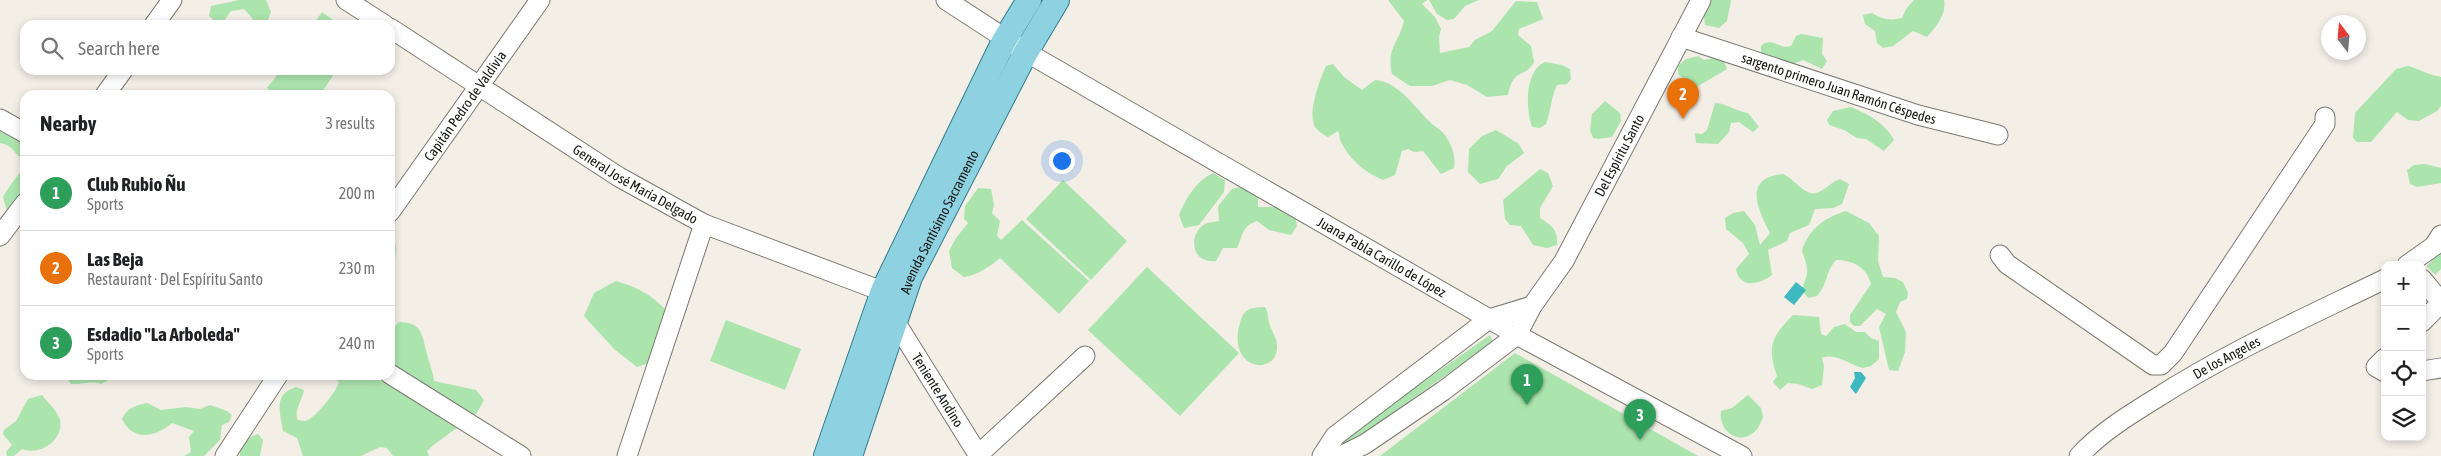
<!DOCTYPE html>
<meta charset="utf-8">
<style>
body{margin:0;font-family:"Asap Condensed",sans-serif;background:#f6f6f6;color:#202124}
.controls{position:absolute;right:15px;bottom:15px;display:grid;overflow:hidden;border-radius:10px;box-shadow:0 2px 8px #0003}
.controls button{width:45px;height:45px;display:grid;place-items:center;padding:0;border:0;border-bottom:1px solid #e0e0e0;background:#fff;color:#202124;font:25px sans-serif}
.compass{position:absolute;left:2321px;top:15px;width:45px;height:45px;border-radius:50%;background:#fff;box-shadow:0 2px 8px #0003;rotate:344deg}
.you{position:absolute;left:1061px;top:160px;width:18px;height:18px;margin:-12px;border:4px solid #fff;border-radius:50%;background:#1a73e8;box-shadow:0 0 0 8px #1a73e833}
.badge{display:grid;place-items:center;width:32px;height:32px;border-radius:50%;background:#1a73e8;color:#fff;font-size:16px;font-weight:700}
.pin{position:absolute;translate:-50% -41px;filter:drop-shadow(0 1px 2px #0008)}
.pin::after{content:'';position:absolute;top:26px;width:18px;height:15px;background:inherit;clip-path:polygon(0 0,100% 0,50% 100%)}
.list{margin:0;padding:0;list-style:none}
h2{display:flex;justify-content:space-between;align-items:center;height:65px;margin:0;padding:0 20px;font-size:21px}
h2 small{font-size:16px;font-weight:400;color:#757577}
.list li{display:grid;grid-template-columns:32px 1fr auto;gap:15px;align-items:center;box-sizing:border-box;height:75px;padding:0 20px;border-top:1px solid #e0e0e0}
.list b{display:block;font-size:19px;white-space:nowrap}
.list p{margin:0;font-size:16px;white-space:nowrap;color:#757577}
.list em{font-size:16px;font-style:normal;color:#757577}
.icon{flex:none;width:28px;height:28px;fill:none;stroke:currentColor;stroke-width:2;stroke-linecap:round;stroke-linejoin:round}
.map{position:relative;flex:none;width:2441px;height:456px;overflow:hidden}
.search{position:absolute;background:#fff;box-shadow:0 2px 8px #0003;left:20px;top:20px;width:375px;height:55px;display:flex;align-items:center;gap:12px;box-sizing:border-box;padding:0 18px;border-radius:15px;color:#757577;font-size:19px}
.panel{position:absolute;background:#fff;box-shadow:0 2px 8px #0003;left:20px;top:90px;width:375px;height:290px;border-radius:15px}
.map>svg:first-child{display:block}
.green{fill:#ace4ae}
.water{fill:#3eb9c0}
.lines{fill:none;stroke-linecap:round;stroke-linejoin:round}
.minor-casing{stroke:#7d7972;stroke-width:21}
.major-casing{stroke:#337c8c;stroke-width:26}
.minor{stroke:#fff;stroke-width:19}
.major{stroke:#8ed2e2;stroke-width:24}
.labels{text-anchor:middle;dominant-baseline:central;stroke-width:4.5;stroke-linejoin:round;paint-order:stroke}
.street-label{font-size:14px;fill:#171512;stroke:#fff}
</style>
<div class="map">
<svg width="2441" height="456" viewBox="0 0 2441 456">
<rect width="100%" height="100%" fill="#f3eee6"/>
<path class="green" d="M 239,0 L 266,0 L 271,12 L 266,25 L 255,25 L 252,18 L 244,9 L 231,11 L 222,24 L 218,24 L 209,16 L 211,6 Z
M 1388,0 L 1427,0 L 1422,4 L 1435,17 L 1441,29 L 1439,37 L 1440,53 L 1469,47 L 1475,40 L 1492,31 L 1516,1 L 1537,2 L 1543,19 L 1519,29 L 1518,35 L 1531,46 L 1534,62 C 1524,80 1514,66 1508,95 L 1487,97 L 1467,85 L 1450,80 L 1432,86 L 1410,86 L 1392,74 C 1386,48 1399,43 1404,21 Z
M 1429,0 L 1479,0 L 1465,6 L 1454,19 L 1447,20 L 1437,14 Z
M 1705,0 L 1731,0 L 1727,21 L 1719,28 L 1705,25 L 1703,9 Z
M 1914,0 L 1944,0 C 1947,14 1936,27 1927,37 L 1913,31 L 1893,46 L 1883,48 L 1877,43 L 1875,31 L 1865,24 L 1863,15 L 1872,13 C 1882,19 1890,21 1902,18 L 1906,9 Z
M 322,12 L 340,25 L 313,25 Z
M 1801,34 L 1823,38 L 1822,54 L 1827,61 L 1822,69 L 1803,60 L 1783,68 L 1761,54 L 1761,46 C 1771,36 1780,50 1791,46 L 1796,36 Z
M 1698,56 L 1704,60 L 1722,56 L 1727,69 L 1695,88 L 1678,74 L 1678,66 L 1686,59 Z
M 1545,62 L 1562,65 L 1570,69 L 1571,79 L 1567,84 L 1557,85 C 1551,97 1551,111 1546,124 L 1540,128 L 1532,127 C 1526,110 1524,71 1545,62 Z
M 1333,64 L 1344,77 L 1362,90 L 1375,80 C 1397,81 1413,105 1428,120 C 1433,126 1441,129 1445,135 C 1452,146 1456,156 1454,168 L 1441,174 L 1423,151 L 1414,152 L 1408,149 L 1402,151 L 1395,175 L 1383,180 C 1364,172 1350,160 1341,142 C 1339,138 1340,135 1338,131 L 1328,137 C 1324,135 1318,131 1315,127 C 1307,112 1320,80 1326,66 Z
M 2408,66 C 2420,69 2428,75 2441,77 L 2441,106 L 2437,111 L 2419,121 L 2408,120 L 2397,112 L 2371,142 L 2357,142 L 2353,138 L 2355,113 L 2396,69 Z
M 281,70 L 337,70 L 320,95 L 278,95 L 267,88 Z
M 1605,101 L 1620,113 L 1621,121 L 1612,137 L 1598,139 L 1593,138 L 1590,130 L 1592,114 Z
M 1715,103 C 1726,103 1735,111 1748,113 L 1759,127 L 1753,132 L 1739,122 L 1731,123 L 1729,132 L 1718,144 L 1696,143 L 1695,133 L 1702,134 L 1707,130 Z
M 1851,107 C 1868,114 1885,123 1894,140 L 1884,151 L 1866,139 L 1857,138 L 1844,130 L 1829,125 L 1827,120 L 1833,111 Z
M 0,112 L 25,123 L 25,161 C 14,155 14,145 0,143 Z
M 1496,130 L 1519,144 L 1524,153 L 1507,166 L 1498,179 L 1480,184 L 1468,172 L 1469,149 L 1482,136 Z
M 2425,164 L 2441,168 L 2441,183 L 2417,187 L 2410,184 L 2407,170 L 2414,165 Z
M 25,167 L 25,196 L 14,214 L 7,211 L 3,197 C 6,191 20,171 25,167 Z
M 1540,169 L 1548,173 L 1553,186 L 1540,208 L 1540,218 C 1552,226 1558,229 1557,245 L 1547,248 L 1533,245 L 1521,226 L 1510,225 L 1505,219 L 1503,200 Z
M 1213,173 L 1225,180 L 1224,192 L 1199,225 L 1184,228 L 1179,215 C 1186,198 1196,181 1213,173 Z
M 1783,174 C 1793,178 1805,196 1816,193 C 1824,191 1831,182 1840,179 L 1849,184 L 1842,204 L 1833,208 L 1815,209 L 1809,225 L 1790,233 L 1787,241 L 1768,250 L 1772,275 C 1760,284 1740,290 1736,269 L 1749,254 L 1743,243 L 1726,229 L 1725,218 L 1733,213 L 1744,211 L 1755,225 L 1760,245 L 1770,233 C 1757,208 1743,178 1783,174 Z
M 1063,180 L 1127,241 L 1091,280 L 1026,219 Z
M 1239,187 L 1258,192 L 1258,207 L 1276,207 L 1295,216 L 1297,226 L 1291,235 L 1269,230 L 1257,221 C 1242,226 1243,235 1237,248 L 1223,248 L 1216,261 C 1189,264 1188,231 1207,223 C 1211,222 1216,222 1219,221 L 1218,206 L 1232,189 Z
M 978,188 L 991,189 L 994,205 L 992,213 L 1000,221 L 997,236 L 1001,240 L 1022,220 L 1089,281 L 1059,314 L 1000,258 C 991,266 975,276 964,277 L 952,268 L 949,251 L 956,238 L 968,223 L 964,219 L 965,206 Z
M 1846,211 L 1869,223 L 1879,236 L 1878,261 L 1883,277 L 1895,278 L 1903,282 L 1908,293 L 1907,299 L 1900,302 L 1896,312 L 1906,332 L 1905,352 L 1898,371 L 1889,370 L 1879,327 L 1886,314 L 1877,309 L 1860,326 L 1854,326 L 1850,322 L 1850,315 L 1871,284 C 1867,267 1852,260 1836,260 C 1825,272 1829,282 1817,296 L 1808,298 C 1797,287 1808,282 1807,269 C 1807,263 1803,255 1802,250 C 1810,228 1824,218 1846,211 Z
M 390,233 C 401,246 394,259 392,273 C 391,280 393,286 390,294 Z
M 2441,251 L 2441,269 L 2435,275 L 2427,266 Z
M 1147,267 L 1239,353 L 1180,416 L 1088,330 Z
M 616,281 C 647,290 657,300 679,323 L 672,355 L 637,367 L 614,349 L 584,316 L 594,293 Z
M 1265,307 C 1269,313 1267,318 1270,325 C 1272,332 1277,338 1277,346 C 1278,377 1226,371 1240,323 C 1244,308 1250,308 1265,307 Z
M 1793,315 L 1819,317 L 1821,334 L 1826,336 L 1834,327 L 1845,324 L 1856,332 L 1865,332 L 1871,338 L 1879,341 L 1879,359 L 1871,366 L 1863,368 C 1849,365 1836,352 1822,358 L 1824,366 L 1822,385 L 1812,389 L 1798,384 L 1788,383 L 1780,390 L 1773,382 L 1777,376 C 1767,347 1771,337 1793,315 Z
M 726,320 L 801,349 L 785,390 L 710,361 Z
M 399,322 C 423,322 422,336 427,354 C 429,363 433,371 434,381 L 476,390 L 484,400 L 476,414 L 432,446 L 427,451 L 429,456 L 393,456 L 387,448 L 380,447 L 361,456 L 303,456 L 297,438 L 283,431 C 280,412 273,394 296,387 L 304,390 C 302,401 295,408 297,419 C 298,420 303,421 305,421 C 314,420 337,391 339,382 L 334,378 L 315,375 L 390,375 L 390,331 Z
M 1490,335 L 1493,342 L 1344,447 L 1340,447 L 1339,441 Z
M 1515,353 L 1698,456 L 1380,456 Z
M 68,375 L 118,375 L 101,384 C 90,380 83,385 71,384 L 67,378 Z
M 42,395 C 48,403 57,410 60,420 C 64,440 40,456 22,449 L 14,456 L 7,456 L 6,452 L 12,445 L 3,434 L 4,430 L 16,421 L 28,399 Z
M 1748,395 L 1761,408 L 1763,417 C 1761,422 1758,430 1753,433 C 1737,446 1718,429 1721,411 L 1732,408 Z
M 147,403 L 161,410 L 186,407 L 200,409 L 210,405 L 227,411 L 232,415 L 229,422 L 222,425 L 220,440 L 204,456 L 184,456 L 191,452 L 189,437 L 194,431 L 172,423 C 156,437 133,442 122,419 C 128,407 135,406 147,403 Z
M 258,434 L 263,440 L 260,456 L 240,456 L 240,447 L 244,440 Z"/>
<path class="water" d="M 1796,282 L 1806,290 L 1794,305 L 1784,297 Z
M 1854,372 L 1861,372 L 1866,378 L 1856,394 L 1850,387 L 1855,378 Z"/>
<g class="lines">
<g class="minor-casing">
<g id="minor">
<path d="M 346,0 L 385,25"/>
<path id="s1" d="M 946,0 L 1026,52 L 1517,335 L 1742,456"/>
<path d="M 154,25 L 172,0"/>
<path id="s2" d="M 390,28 L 619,177 L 704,224 L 895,296"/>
<path id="s3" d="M 1681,37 L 1918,115 L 1998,135"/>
<path d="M 105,95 L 123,70"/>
<path d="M 0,119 L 25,133"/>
<path id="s4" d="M 390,212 L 540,0"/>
<path d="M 0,236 L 25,203"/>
<path d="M 2000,255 L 2007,264 L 2153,365 L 2161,365 L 2173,353 L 2325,124 L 2325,117"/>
<path d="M 2407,265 L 2434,246 L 2441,235"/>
<path d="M 2422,279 L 2441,302"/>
<path d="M 2422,322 L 2441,303"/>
<path id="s5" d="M 896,323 L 979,456"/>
<path d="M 2385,358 L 2376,367 L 2385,372"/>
<path d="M 2422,371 L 2441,368"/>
<path d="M 390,374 L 521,456"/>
<path d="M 978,455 L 1085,356"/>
<path d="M 225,456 L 278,375"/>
<path d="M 627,456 L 704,224"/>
<path d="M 1322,456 L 1335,436 L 1489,319 L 1532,306"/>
<path id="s6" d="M 1341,456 L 1365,444 L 1443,391 L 1517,335 L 1532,306 L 1564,261 L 1701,0"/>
<path id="s7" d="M 2079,456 C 2100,433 2129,415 2155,399 C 2228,352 2307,317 2385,279"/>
</g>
</g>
<g class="major-casing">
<g id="major">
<path d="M 826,456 L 883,291 L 1004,41 L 1029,0"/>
<path id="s8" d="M 850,456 L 910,277 L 1026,52 L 1057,0"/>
</g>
</g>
<use href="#minor" class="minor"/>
<use href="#major" class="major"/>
</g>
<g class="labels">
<g class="street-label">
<text stroke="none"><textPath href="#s3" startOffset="166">sargento primero Juan Ramón Céspedes</textPath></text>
<text stroke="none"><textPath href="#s4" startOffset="130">Capitán Pedro de Valdivia</textPath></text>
<text stroke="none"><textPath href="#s6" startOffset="421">Del Espíritu Santo</textPath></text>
<text stroke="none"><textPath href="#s2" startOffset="291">General José María Delgado</textPath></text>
<text stroke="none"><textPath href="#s8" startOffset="251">Avenida Santísimo Sacramento</textPath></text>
<text stroke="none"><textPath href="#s1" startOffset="506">Juana Pabla Carillo de López</textPath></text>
<text stroke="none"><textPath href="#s7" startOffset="178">De los Angeles</textPath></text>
<text stroke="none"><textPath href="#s5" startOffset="79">Teniente Andino</textPath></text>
</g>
</g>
</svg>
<div class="controls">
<button>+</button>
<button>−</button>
<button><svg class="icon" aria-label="locate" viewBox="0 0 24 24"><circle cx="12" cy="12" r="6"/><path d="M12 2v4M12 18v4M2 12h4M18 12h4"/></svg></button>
<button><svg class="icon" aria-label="layers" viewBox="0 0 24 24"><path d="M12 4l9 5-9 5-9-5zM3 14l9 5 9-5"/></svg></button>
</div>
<svg class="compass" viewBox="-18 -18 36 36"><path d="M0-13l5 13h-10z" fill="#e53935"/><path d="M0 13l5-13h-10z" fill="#757577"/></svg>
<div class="you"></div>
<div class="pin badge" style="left:1527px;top:405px;background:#2e9e5b">1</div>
<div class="pin badge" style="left:1683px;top:119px;background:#e8710a">2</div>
<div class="pin badge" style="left:1640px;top:440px;background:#2e9e5b">3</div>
<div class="search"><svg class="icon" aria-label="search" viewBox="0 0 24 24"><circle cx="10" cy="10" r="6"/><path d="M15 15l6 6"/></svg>Search here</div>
<section class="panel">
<h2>Nearby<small>3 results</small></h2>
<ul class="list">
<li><span class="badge" style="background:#2e9e5b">1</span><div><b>Club Rubio Ñu</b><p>Sports</p></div><em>200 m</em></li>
<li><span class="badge" style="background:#e8710a">2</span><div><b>Las Beja</b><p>Restaurant · Del Espíritu Santo</p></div><em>230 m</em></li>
<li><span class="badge" style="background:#2e9e5b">3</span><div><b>Esdadio &quot;La Arboleda&quot;</b><p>Sports</p></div><em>240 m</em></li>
</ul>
</section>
</div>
